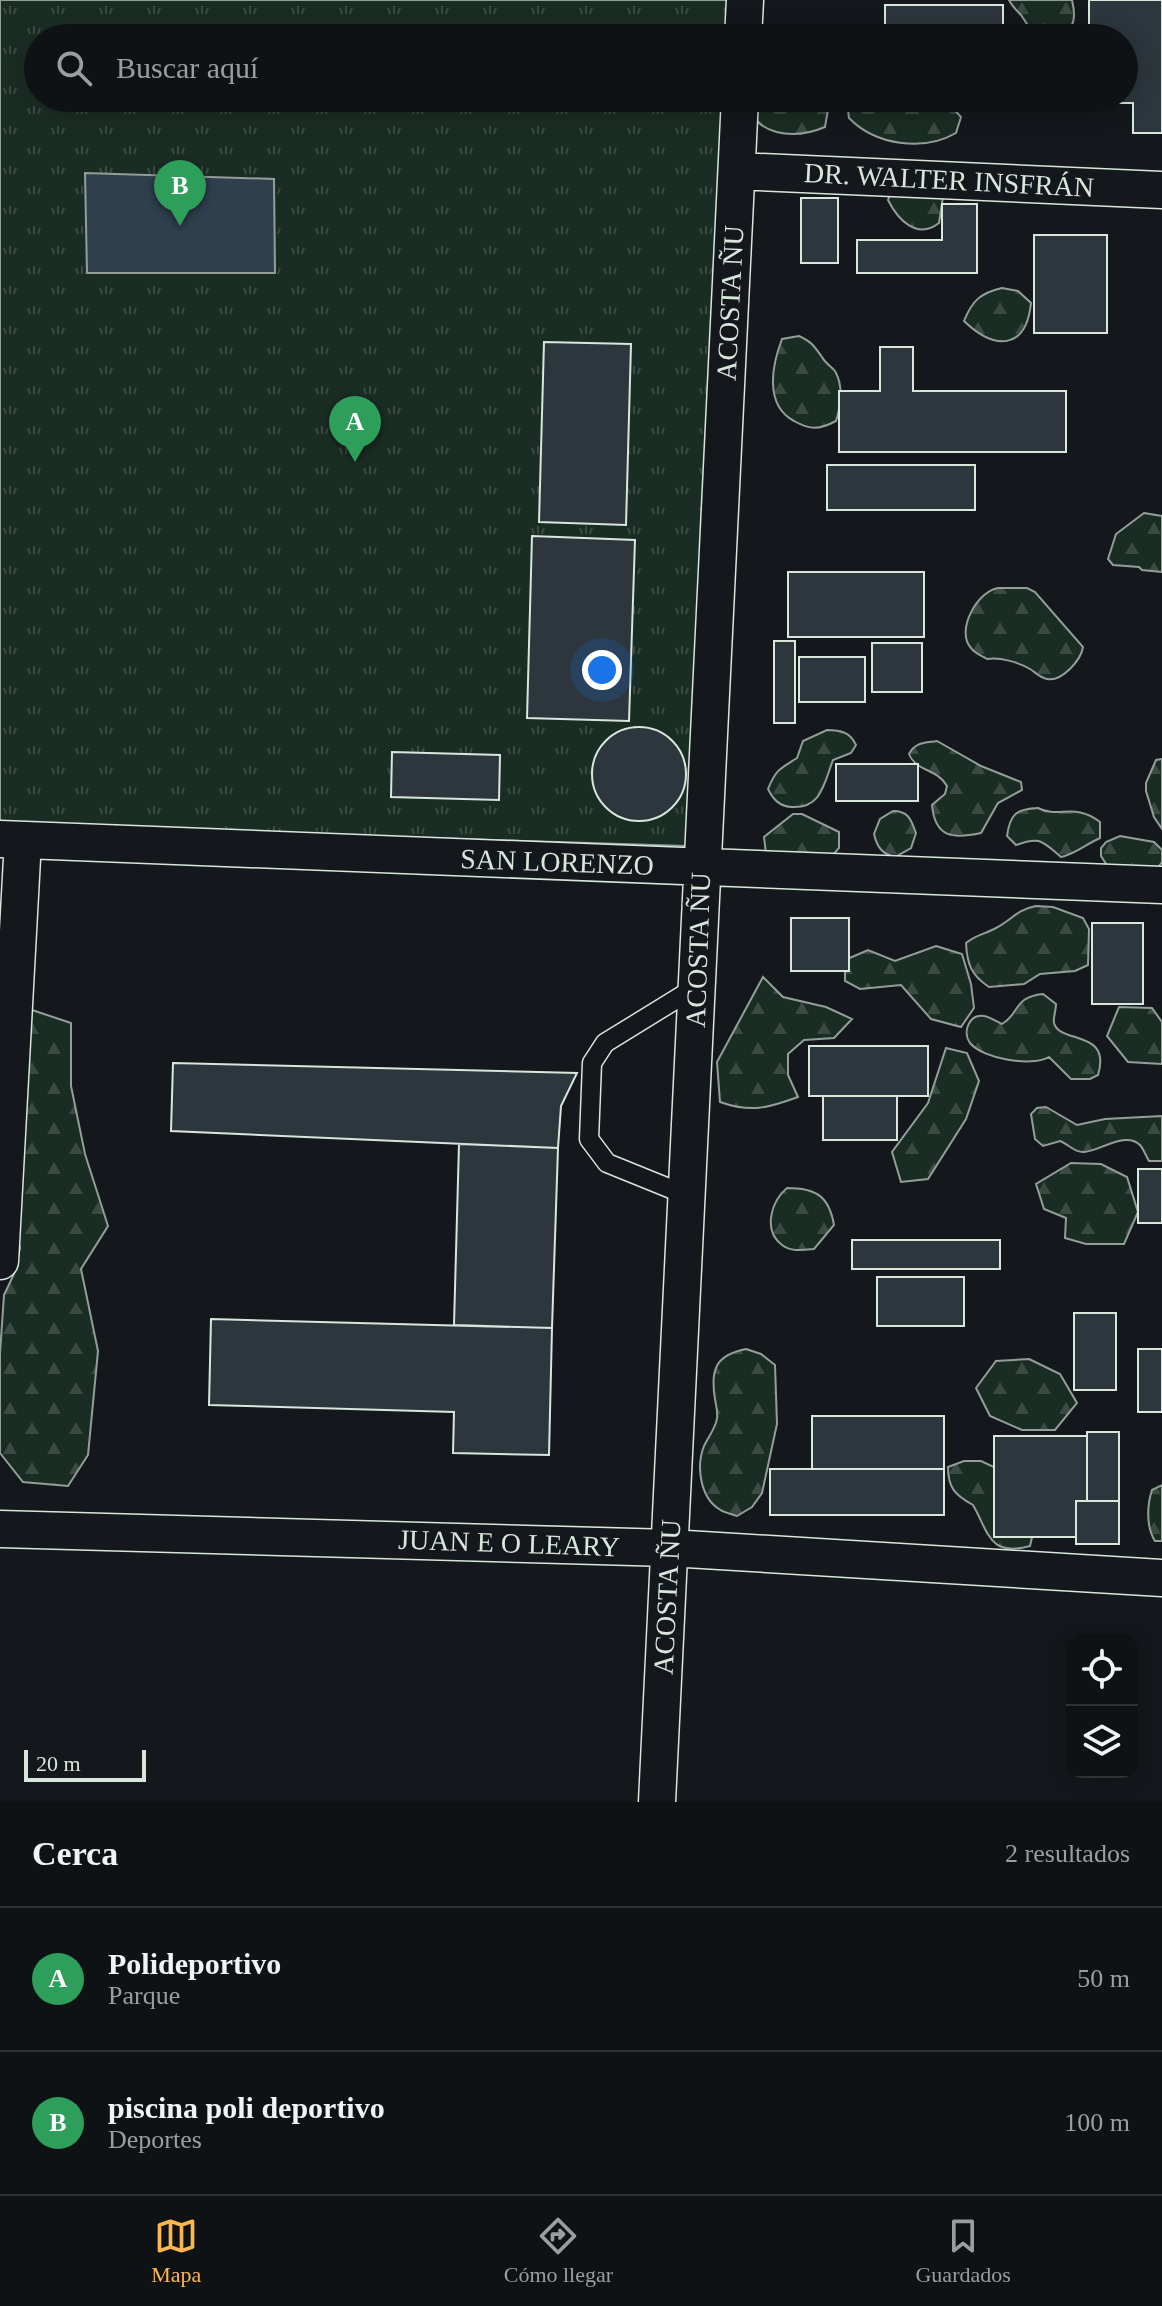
<!DOCTYPE html>
<html lang="es">
<meta charset="utf-8">
<style>
body{margin:0;font-family:"Times New Roman",serif;background:#181b1e;color:#f1f3f6}
.controls{position:absolute;right:24px;bottom:24px;display:grid;overflow:hidden;border-radius:16px;box-shadow:0 4px 20px #0003}
.controls button{width:72px;height:72px;display:grid;place-items:center;padding:0;border:0;border-bottom:2px solid #2f3234;background:#0f1215;color:#f1f3f6;font:40px sans-serif}
.scale{position:absolute;left:24px;bottom:20px;width:122px;box-sizing:border-box;padding-left:8px;border:4px solid #d8e6dc;border-top:0;font-size:22px;line-height:28px;white-space:nowrap;color:#d8e6dc;-webkit-text-stroke:6px #14181c;paint-order:stroke}
.you{position:absolute;left:602px;top:670px;width:28px;height:28px;margin:-20px;border:6px solid #fff;border-radius:50%;background:#1a73e8;box-shadow:0 0 0 12px #1a73e833}
.badge{display:grid;place-items:center;width:52px;height:52px;border-radius:50%;background:#ffb74d;color:#fff;font-size:26px;font-weight:700}
.pin{position:absolute;translate:-50% -66px;filter:drop-shadow(0 2px 4px #0008)}
.pin::after{content:'';position:absolute;top:42px;width:28px;height:24px;background:inherit;clip-path:polygon(0 0,100% 0,50% 100%)}
.list{margin:0;padding:0;list-style:none}
h2{display:flex;justify-content:space-between;align-items:center;height:104px;margin:0;padding:0 32px;font-size:34px}
h2 small{font-size:26px;font-weight:400;color:#9b9ea0}
.list li{display:grid;grid-template-columns:52px 1fr auto;gap:24px;align-items:center;box-sizing:border-box;height:144px;padding:0 32px;border-top:2px solid #2f3234}
.list b{display:block;font-size:30px;white-space:nowrap}
.list p{margin:0;font-size:26px;white-space:nowrap;color:#9b9ea0}
.list em{font-size:26px;font-style:normal;color:#9b9ea0}
.icon{flex:none;width:44px;height:44px;fill:none;stroke:currentColor;stroke-width:2;stroke-linecap:round;stroke-linejoin:round}
.map{position:relative;flex:none;width:1162px;height:1802px;overflow:hidden}
.search{position:absolute;background:#0f1215;box-shadow:0 4px 20px #0003;left:24px;right:24px;top:24px;height:88px;display:flex;align-items:center;gap:20px;box-sizing:border-box;padding:0 28px;border-radius:44px;color:#9b9ea0;font-size:30px}
.sheet{height:392px;background:#0f1215}
nav{display:flex;justify-content:space-around;align-items:center;box-sizing:border-box;height:112px;border-top:2px solid #2f3234;background:#0f1215;font-size:22px;color:#9b9ea0}
nav a{display:grid;justify-items:center;gap:4px}
nav .on{color:#ffb74d}
.map>svg:first-child{display:block}
.forest{fill:url(#forest-firs);stroke:#939e99;stroke-width:2}
.park{fill:url(#park-tufts);stroke:#939e99;stroke-width:2}
.water{fill:#2f3f4d;stroke:#939e99;stroke-width:2}
.building{fill:#2c363c;stroke:#d8e6dc;stroke-width:2}
.lines{fill:none;stroke-linecap:round;stroke-linejoin:round}
.service-casing{stroke:#d8e6dc;stroke-width:21}
.minor-casing{stroke:#d8e6dc;stroke-width:39}
.service{stroke:#14181c;stroke-width:18}
.minor{stroke:#14181c;stroke-width:36}
.labels{text-anchor:middle;dominant-baseline:central;stroke-width:6;stroke-linejoin:round;paint-order:stroke}
.street-label{font-size:28px;fill:#d8e6dc;stroke:#14181c}
</style>
<div class="map">
<svg width="1162" height="1802" viewBox="0 0 1162 1802">
<defs>
<pattern id="forest-firs" width="22" height="20" patternUnits="userSpaceOnUse" patternTransform="scale(2)"><rect width="22" height="20" fill="#1a2d24"/><path d="M5 1l3.5 6h-7zM16 11l3.5 6h-7z" fill="#3b4b43"/></pattern>
<pattern id="park-tufts" width="24" height="20" patternUnits="userSpaceOnUse" patternTransform="scale(2)"><rect width="24" height="20" fill="#1a2d24"/><path d="M3 7l-1-3M5 7V3M7 7l1-3M15 17l-1-3M17 17v-4M19 17l1-3" fill="none" stroke="#3b4b43"/></pattern>
</defs>
<rect width="100%" height="100%" fill="#14181c"/>
<path class="forest" d="M 1009,0 L 1072,0 C 1076,17 1075,27 1061,38 C 1030,38 1037,38 1021,15 C 1016,10 1012,6 1009,0 Z
M 746,98 L 830,98 L 825,127 C 794,140 753,137 746,98 Z
M 850,98 L 944,98 L 961,117 L 956,133 C 923,152 875,145 849,118 L 847,102 Z
M 891,192 L 943,197 L 939,223 C 917,240 898,220 888,200 Z
M 1002,288 L 1018,291 L 1031,303 C 1026,351 994,350 964,321 C 972,301 980,293 1002,288 Z
M 799,336 C 812,342 814,346 822,357 C 825,363 831,366 835,371 C 844,387 841,405 836,421 C 819,430 810,430 794,421 C 764,405 772,365 782,339 Z
M 1144,513 L 1162,516 L 1162,572 L 1142,570 L 1139,567 L 1113,565 L 1108,559 L 1116,534 Z
M 998,588 L 1027,588 L 1035,592 L 1083,647 C 1081,660 1062,682 1047,679 C 1041,678 1036,673 1030,669 C 1018,662 1000,657 987,659 C 982,656 974,653 971,648 C 955,630 978,591 998,588 Z
M 827,730 C 841,730 850,732 856,745 L 851,753 L 833,760 C 824,783 822,809 791,807 C 779,806 773,799 768,789 C 776,769 780,769 797,758 L 803,741 Z
M 937,741 L 981,766 L 1021,782 L 1022,790 L 998,803 L 981,833 C 953,839 935,838 932,805 L 945,794 L 947,786 C 937,768 916,772 909,754 C 915,742 925,743 937,741 Z
M 1162,759 L 1162,829 L 1154,817 L 1146,791 L 1146,783 L 1156,760 Z
M 1038,808 C 1058,819 1075,802 1100,822 L 1100,838 C 1086,844 1076,854 1061,857 C 1042,841 1040,836 1016,845 L 1007,836 C 1010,814 1016,809 1038,808 Z
M 893,811 C 909,811 911,820 916,833 L 911,848 L 895,857 C 882,854 877,847 874,834 L 880,819 Z
M 793,814 L 802,814 L 839,832 L 839,848 L 827,862 L 767,862 L 764,837 Z
M 1120,836 L 1154,842 L 1162,850 L 1162,862 L 1157,869 L 1110,870 L 1101,856 L 1101,848 L 1106,842 Z
M 1036,906 L 1053,907 L 1083,918 L 1089,929 L 1088,965 L 1075,971 L 1040,974 L 1024,984 L 989,987 C 971,975 967,964 966,943 C 976,935 985,934 996,928 C 1013,919 1016,910 1036,906 Z
M 936,946 L 962,954 L 971,984 L 974,1008 L 961,1027 L 931,1019 L 901,985 L 860,989 L 845,981 L 845,960 L 868,950 L 895,961 Z
M 763,977 L 783,997 L 826,1007 L 852,1019 L 834,1038 L 804,1040 L 788,1054 L 788,1075 L 798,1097 C 768,1108 751,1113 720,1102 L 717,1062 Z
M 1043,994 L 1056,1004 C 1056,1010 1053,1018 1054,1023 C 1059,1044 1112,1029 1098,1075 L 1090,1079 L 1071,1079 L 1049,1057 C 1032,1067 983,1059 970,1043 C 962,1032 969,1014 984,1016 C 990,1017 996,1021 1002,1024 C 1020,1014 1013,997 1043,994 Z
M 1119,1007 L 1152,1008 L 1162,1022 L 1162,1064 L 1128,1062 L 1107,1036 Z
M 32,1010 L 71,1023 L 71,1086 L 85,1154 L 108,1226 L 81,1269 L 98,1351 L 88,1455 L 68,1486 L 23,1482 L 0,1453 L 0,1353 L 4,1295 L 14,1274 L 20,1248 L 15,1226 L 14,1163 L 25,1129 L 12,1082 Z
M 946,1048 L 967,1053 L 979,1081 L 966,1119 L 928,1179 L 901,1182 L 892,1152 L 928,1103 Z
M 1046,1107 L 1077,1125 L 1105,1119 L 1162,1116 L 1162,1161 L 1149,1161 C 1146,1156 1143,1148 1140,1145 C 1125,1130 1097,1153 1083,1152 C 1074,1152 1068,1144 1060,1141 L 1043,1146 L 1035,1139 L 1031,1114 L 1037,1108 Z
M 1071,1163 L 1101,1164 L 1127,1177 L 1138,1212 L 1124,1244 L 1086,1244 L 1065,1238 L 1066,1218 L 1044,1209 L 1036,1184 Z
M 787,1188 C 816,1188 829,1196 834,1225 L 814,1249 C 803,1250 791,1252 782,1245 C 762,1230 772,1200 787,1188 Z
M 746,1349 L 761,1354 L 775,1365 L 777,1424 L 762,1493 L 752,1507 L 737,1516 C 732,1514 724,1513 719,1509 C 700,1497 696,1466 704,1446 C 708,1437 716,1428 717,1418 C 718,1412 716,1405 715,1399 C 710,1369 716,1355 746,1349 Z
M 1029,1359 L 1060,1374 L 1077,1403 L 1055,1430 L 1022,1430 L 990,1416 L 976,1388 L 996,1361 Z
M 964,1461 L 981,1461 L 996,1468 L 1034,1529 L 1030,1546 C 989,1557 989,1533 973,1505 C 955,1495 948,1488 948,1467 Z
M 1162,1485 L 1162,1541 L 1155,1541 C 1146,1527 1147,1505 1152,1490 Z"/>
<path class="park" d="M 0,0 L 739,0 L 737,38 L 38,38 L 38,98 L 733,98 L 686,846 L 0,825 Z"/>
<path class="water" d="M 85,173 L 274,179 L 275,273 L 87,273 Z"/>
<path class="building" d="M 1089,0 L 1162,0 L 1162,133 L 1133,133 L 1133,103 L 1089,103 L 1089,98 L 1124,98 L 1124,38 L 1089,38 Z
M 885,5 L 1003,5 L 1003,38 L 885,38 Z
M 801,198 L 838,198 L 838,263 L 801,263 Z
M 942,204 L 977,204 L 977,273 L 857,273 L 857,240 L 942,240 Z
M 1034,235 L 1107,235 L 1107,333 L 1034,333 Z
M 544,342 L 631,344 L 626,525 L 539,522 Z
M 880,347 L 913,347 L 913,391 L 1066,391 L 1066,452 L 839,452 L 839,391 L 880,391 Z
M 827,465 L 975,465 L 975,510 L 827,510 Z
M 532,536 L 635,540 L 629,721 L 527,718 Z
M 788,572 L 924,572 L 924,637 L 788,637 Z
M 774,641 L 795,641 L 795,723 L 774,723 Z
M 872,643 L 922,643 L 922,692 L 872,692 Z
M 799,657 L 865,657 L 865,702 L 799,702 Z
M592 774a47 47 0 1 1 94 0a47 47 0 1 1-94 0Z
M 392,752 L 500,755 L 499,800 L 391,797 Z
M 836,764 L 918,764 L 918,801 L 836,801 Z
M 791,918 L 849,918 L 849,971 L 791,971 Z
M 1092,923 L 1143,923 L 1143,1004 L 1092,1004 Z
M 809,1046 L 928,1046 L 928,1096 L 809,1096 Z
M 173,1063 L 577,1073 L 561,1106 L 558,1148 L 171,1131 Z
M 823,1096 L 897,1096 L 897,1140 L 823,1140 Z
M 459,1144 L 558,1148 L 552,1328 L 454,1325 Z
M 1138,1169 L 1162,1169 L 1162,1223 L 1138,1223 Z
M 852,1240 L 1000,1240 L 1000,1269 L 852,1269 Z
M 877,1277 L 964,1277 L 964,1326 L 877,1326 Z
M 1074,1313 L 1116,1313 L 1116,1390 L 1074,1390 Z
M 211,1319 L 552,1328 L 549,1455 L 453,1453 L 454,1412 L 209,1405 Z
M 1138,1349 L 1162,1349 L 1162,1412 L 1138,1412 Z
M 812,1416 L 944,1416 L 944,1469 L 812,1469 Z
M 1087,1432 L 1119,1432 L 1119,1501 L 1087,1501 Z
M 994,1436 L 1087,1436 L 1087,1501 L 1076,1501 L 1076,1537 L 994,1537 Z
M 770,1469 L 944,1469 L 944,1515 L 770,1515 Z
M 1076,1501 L 1119,1501 L 1119,1544 L 1076,1544 Z"/>
<g class="lines">
<g class="service-casing">
<path id="service" d="M 686,1195 L 607,1163 L 589,1139 L 592,1063 L 605,1043 L 696,987"/>
</g>
<g class="minor-casing">
<path id="minor" d="M 743,38 L 745,0
M 737,171 L 1162,190
M 0,839 L 1162,885
M 0,1261 L 23,840
M 0,1529 L 670,1548 L 1162,1578
M 657,1802 L 740,98"/>
</g>
<use href="#service" class="service"/>
<use href="#minor" class="minor"/>
</g>
<g class="labels">
<g class="street-label">
<text transform="translate(949 180) rotate(3)">DR. WALTER INSFRÁN</text>
<text transform="translate(730 303) rotate(-87)">ACOSTA ÑU</text>
<text transform="translate(557 862) rotate(2)">SAN LORENZO</text>
<text transform="translate(698 950) rotate(-88)">ACOSTA ÑU</text>
<text transform="translate(509 1543) rotate(2)">JUAN E O LEARY</text>
<text transform="translate(667 1597) rotate(-87)">ACOSTA ÑU</text>
</g>
</g>
</svg>
<div class="controls">
<button><svg class="icon" aria-label="locate" viewBox="0 0 24 24"><circle cx="12" cy="12" r="6"/><path d="M12 2v4M12 18v4M2 12h4M18 12h4"/></svg></button>
<button><svg class="icon" aria-label="layers" viewBox="0 0 24 24"><path d="M12 4l9 5-9 5-9-5zM3 14l9 5 9-5"/></svg></button>
</div>
<div class="scale">20 m</div>
<div class="you"></div>
<div class="pin badge" style="left:355px;top:462px;background:#2e9e5b">A</div>
<div class="pin badge" style="left:180px;top:226px;background:#2e9e5b">B</div>
<div class="search"><svg class="icon" aria-label="search" viewBox="0 0 24 24"><circle cx="10" cy="10" r="6"/><path d="M15 15l6 6"/></svg>Buscar aquí</div>
</div>
<section class="sheet">
<h2>Cerca<small>2 resultados</small></h2>
<ul class="list">
<li><span class="badge" style="background:#2e9e5b">A</span><div><b>Polideportivo</b><p>Parque</p></div><em>50 m</em></li>
<li><span class="badge" style="background:#2e9e5b">B</span><div><b>piscina poli deportivo</b><p>Deportes</p></div><em>100 m</em></li>
</ul>
</section>
<nav>
<a class="on"><svg class="icon" aria-label="map" viewBox="0 0 24 24"><path d="M3 6l6-2 6 2 6-2v14l-6 2-6-2-6 2zM9 4v14M15 6v14"/></svg>Mapa</a>
<a><svg class="icon" aria-label="directions" viewBox="0 0 24 24"><path d="M12 3l9 9-9 9-9-9zM9 14v-3h6M13 9l2 2-2 2"/></svg>Cómo llegar</a>
<a><svg class="icon" aria-label="saved" viewBox="0 0 24 24"><path d="M7 4h10v16l-5-4-5 4z"/></svg>Guardados</a>
</nav>
